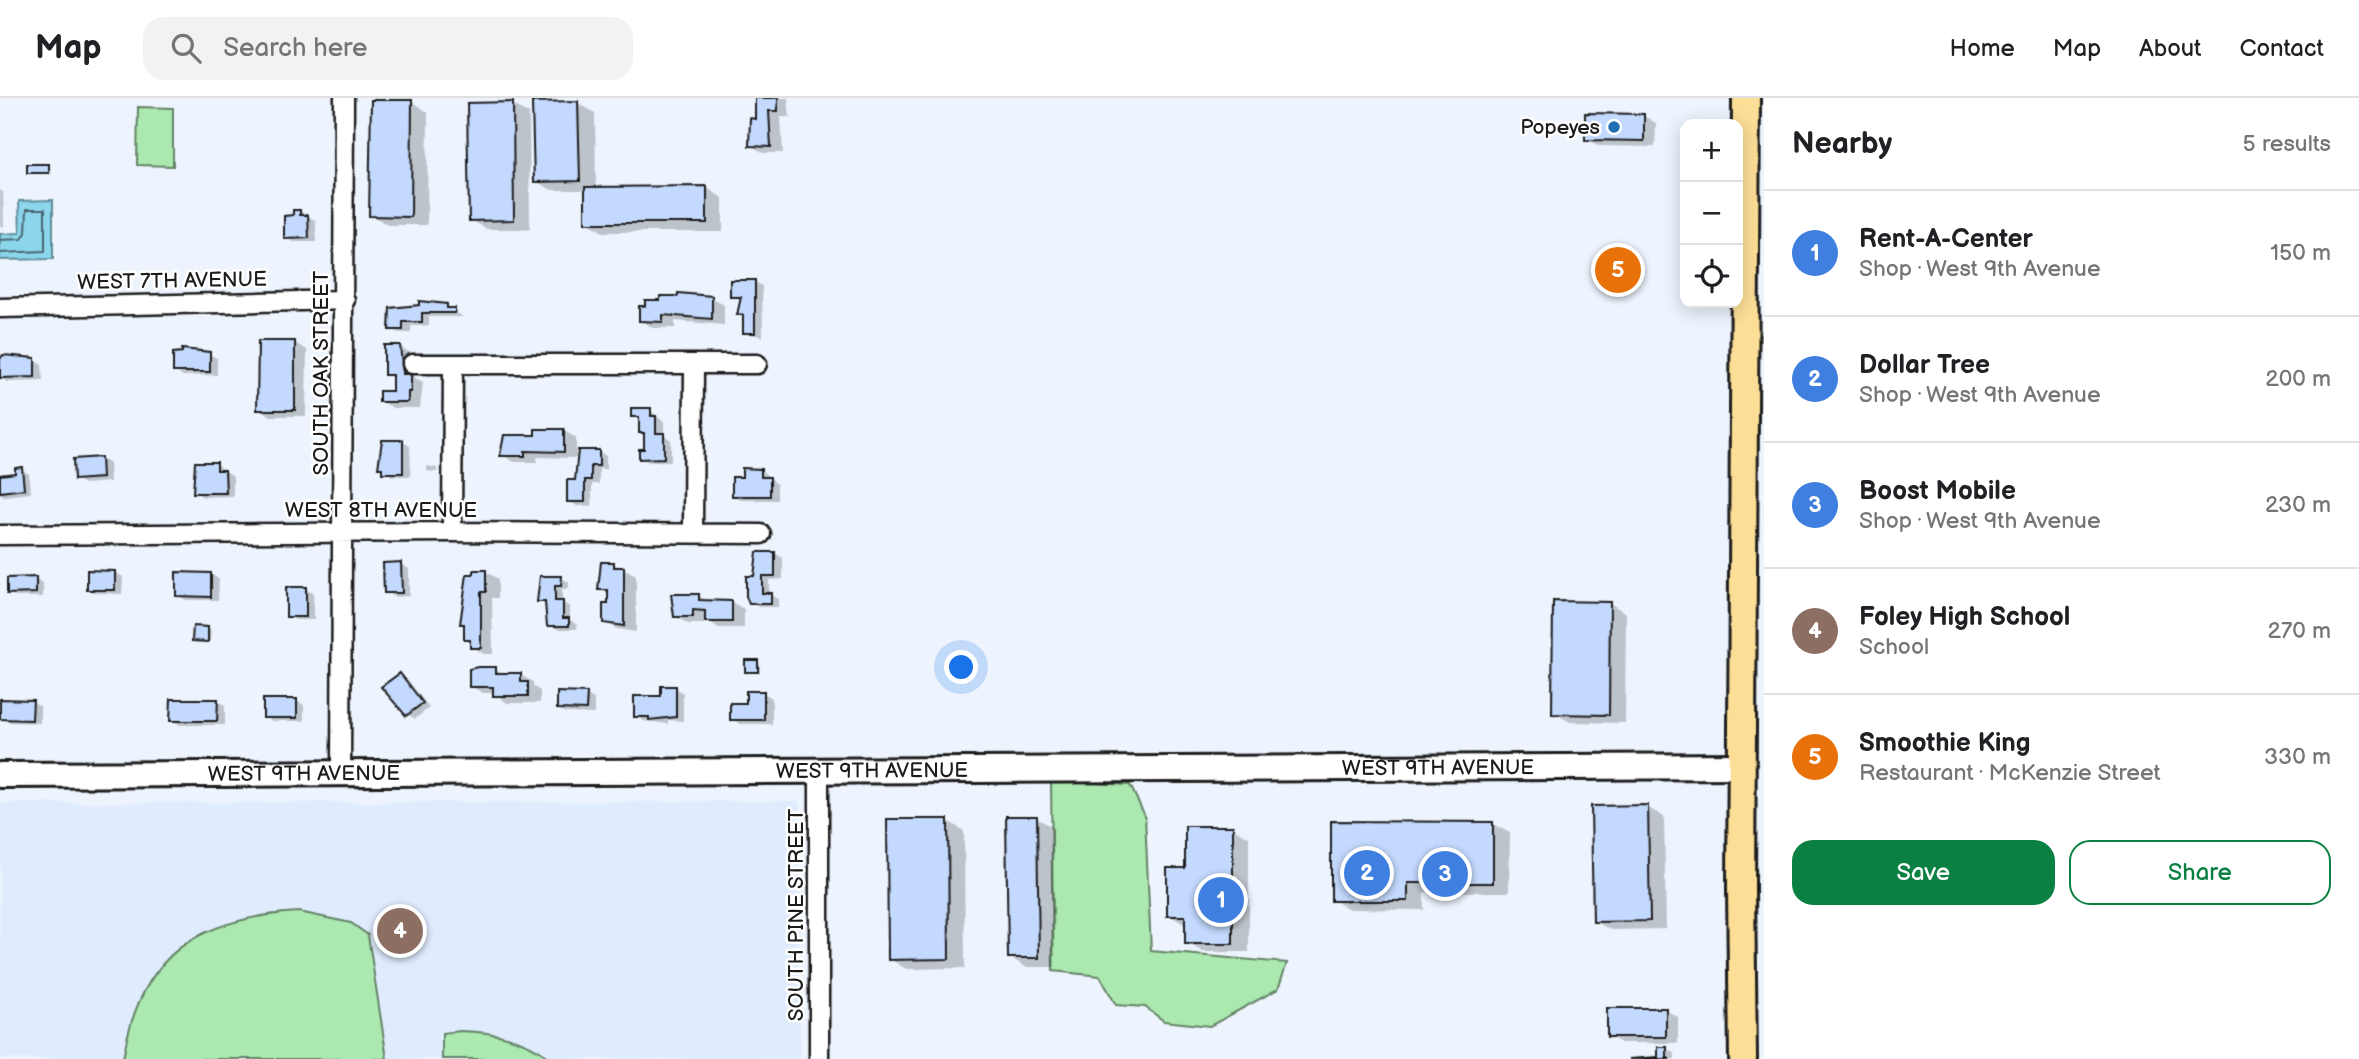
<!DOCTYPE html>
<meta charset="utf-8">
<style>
body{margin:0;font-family:"Balsamiq Sans",sans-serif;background:#f2f2f2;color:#202124}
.controls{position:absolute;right:21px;top:21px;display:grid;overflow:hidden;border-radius:14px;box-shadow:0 4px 18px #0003}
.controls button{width:63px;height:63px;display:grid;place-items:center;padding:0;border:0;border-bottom:2px solid #e0e0e0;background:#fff;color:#202124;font:35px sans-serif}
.you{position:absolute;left:962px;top:570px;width:24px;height:24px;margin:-18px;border:5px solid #fff;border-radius:50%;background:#1a73e8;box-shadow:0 0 0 10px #1a73e833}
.badge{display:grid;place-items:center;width:46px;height:46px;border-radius:50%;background:#0b8043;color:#fff;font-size:23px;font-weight:700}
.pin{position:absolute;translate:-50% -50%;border:4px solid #fff;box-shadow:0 2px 7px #0006}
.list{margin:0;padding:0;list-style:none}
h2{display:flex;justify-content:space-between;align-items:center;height:91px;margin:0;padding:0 28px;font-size:30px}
h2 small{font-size:23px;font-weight:400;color:#757577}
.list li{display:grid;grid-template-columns:46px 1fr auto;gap:21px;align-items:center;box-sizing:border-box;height:126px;padding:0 28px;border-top:2px solid #e0e0e0}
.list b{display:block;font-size:26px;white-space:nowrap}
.list p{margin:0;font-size:23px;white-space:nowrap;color:#757577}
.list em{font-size:23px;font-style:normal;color:#757577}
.actions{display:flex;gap:14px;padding:21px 28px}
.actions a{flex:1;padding:16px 0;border:2px solid #0b8043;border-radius:21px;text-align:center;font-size:24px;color:#0b8043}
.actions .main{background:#0b8043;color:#fff}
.icon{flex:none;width:38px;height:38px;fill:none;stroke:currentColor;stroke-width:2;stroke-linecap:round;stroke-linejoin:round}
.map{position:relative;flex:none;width:1764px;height:961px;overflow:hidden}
header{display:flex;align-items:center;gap:42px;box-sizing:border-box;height:98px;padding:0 35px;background:#fff;border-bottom:2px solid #e0e0e0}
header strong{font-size:33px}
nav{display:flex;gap:38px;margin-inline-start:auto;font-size:24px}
.search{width:490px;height:63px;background:#f2f2f2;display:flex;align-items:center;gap:18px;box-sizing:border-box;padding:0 24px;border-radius:21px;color:#757577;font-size:26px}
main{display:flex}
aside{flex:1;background:#fff}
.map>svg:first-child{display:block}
.built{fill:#e0ecfe}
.green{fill:#abe9b0;stroke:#648266;stroke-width:2}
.water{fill:#8cd6ec;stroke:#5f8c99;stroke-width:2}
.shadow{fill:#0003}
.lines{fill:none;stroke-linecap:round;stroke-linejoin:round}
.shore{stroke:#49666f;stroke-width:2}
.building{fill:#c3d9fd;stroke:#1c1c1c;stroke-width:2}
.street-casing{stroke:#1c1c1c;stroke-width:23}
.secondary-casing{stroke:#1c1c1c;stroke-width:30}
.primary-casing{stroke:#1c1c1c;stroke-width:32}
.street{stroke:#fff;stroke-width:18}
.secondary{stroke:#fff;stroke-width:24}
.primary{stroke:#fcde96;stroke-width:26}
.poi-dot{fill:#1f6fb2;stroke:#fff;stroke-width:2.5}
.labels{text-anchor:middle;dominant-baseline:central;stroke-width:5;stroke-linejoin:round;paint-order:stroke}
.poi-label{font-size:21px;fill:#1c1c1c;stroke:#fff;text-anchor:end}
.street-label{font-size:21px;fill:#1c1c1c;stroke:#fff}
</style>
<header>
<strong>Map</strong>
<div class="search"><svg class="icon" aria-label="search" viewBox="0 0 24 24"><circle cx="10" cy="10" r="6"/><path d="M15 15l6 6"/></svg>Search here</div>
<nav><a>Home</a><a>Map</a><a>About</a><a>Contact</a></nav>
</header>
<main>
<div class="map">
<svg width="1764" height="961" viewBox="0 0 1764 961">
<rect width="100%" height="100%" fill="#edf4fe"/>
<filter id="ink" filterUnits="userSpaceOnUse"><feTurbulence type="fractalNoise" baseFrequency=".0143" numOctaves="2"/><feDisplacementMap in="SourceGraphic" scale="14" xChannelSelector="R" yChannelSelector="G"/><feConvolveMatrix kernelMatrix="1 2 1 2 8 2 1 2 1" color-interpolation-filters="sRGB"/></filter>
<g filter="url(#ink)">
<path class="built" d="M 799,703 L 800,961 L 0,961 L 0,705 Z"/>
<path class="green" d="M 138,9 L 173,10 L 173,68 L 137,67 Z
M 1051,683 L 1130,687 L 1145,718 L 1151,853 L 1287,865 L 1278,891 L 1210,928 L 1164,923 L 1145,909 L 1116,907 L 1100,878 L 1053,873 Z
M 299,814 L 351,825 L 368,837 L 387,961 L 123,961 C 140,856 197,820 299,814 Z
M 461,933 C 494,934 525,940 551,961 L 442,961 L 442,935 Z"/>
<path class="water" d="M 53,102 L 53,161 L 0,162 L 0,136 L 20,135 L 19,103 Z"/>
<path class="shadow" d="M 757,0 L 788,0 L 790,19 L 781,19 L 783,55 L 763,55 L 751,47 Z
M 412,4 L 428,14 L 427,127 L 388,127 L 371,117 Z
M 578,5 L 595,15 L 596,91 L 707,90 L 723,100 L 723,134 L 603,134 L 587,124 L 586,92 L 552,92 L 535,83 Z
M 512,6 L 529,16 L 530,131 L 487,131 L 471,122 Z
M 1644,18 L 1656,25 L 1655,49 L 1599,48 L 1587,41 Z
M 48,68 L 52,76 L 29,74 Z
M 0,92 L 3,94 L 4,128 L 0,128 Z
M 300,113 L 316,123 L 316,144 L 294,144 L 286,140 Z
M 754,183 L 762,188 L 763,239 L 745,234 L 745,220 L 739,216 L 742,202 L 732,198 Z
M 711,200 L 724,207 L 724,227 L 675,223 L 675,230 L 653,230 L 641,222 Z
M 421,208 L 446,208 L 463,219 L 429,219 L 429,228 L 411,228 L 411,235 L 399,235 L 391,231 Z
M 295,245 L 307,252 L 306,318 L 271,318 L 259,311 Z
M 400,249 L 412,256 L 415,280 L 423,285 L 420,310 L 393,310 L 381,303 L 394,294 L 394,281 L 386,276 Z
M 202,253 L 217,260 L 217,277 L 183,278 L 175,273 L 175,256 Z
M 34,262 L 42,267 L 43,283 L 7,284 L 0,279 L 0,263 Z
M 650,312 L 664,324 L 664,337 L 671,342 L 671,364 L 649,364 L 641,360 L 646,352 L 646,337 L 641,334 L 640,322 L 633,318 Z
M 564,333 L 576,340 L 576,360 L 537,359 L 537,364 L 514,364 L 502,357 L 537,339 Z
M 403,344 L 410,348 L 411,378 L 392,378 L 380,369 Z
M 598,353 L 606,358 L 606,371 L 599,371 L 599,386 L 592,386 L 592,408 L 577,408 L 569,403 L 577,384 Z
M 101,361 L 109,365 L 110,384 L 84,386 L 76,381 Z
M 216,366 L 233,378 L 233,398 L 203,399 L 195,394 Z
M 427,368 L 437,370 L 437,374 L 427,373 Z
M 21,371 L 29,376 L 31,395 L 4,398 L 0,395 L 0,378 L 17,377 Z
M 761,372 L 777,386 L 777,402 L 741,402 L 734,397 L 744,381 Z
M 775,455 L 783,460 L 783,481 L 769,482 L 769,496 L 778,501 L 778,509 L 759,509 L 751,505 L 756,480 Z
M 401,466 L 409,471 L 409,498 L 394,499 L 386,494 Z
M 614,466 L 636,478 L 636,534 L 617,531 L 605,524 L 609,497 L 600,491 Z
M 115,474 L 123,479 L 122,496 L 96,495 L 88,491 Z
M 486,474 L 498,481 L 498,500 L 492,500 L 493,556 L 484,556 L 472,549 L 472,545 L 465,541 L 465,527 L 461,525 L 461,511 L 465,511 Z
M 211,476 L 219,481 L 218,502 L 186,502 L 178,497 Z
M 561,480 L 569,484 L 569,491 L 562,491 L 562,504 L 570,509 L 570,522 L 577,526 L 577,531 L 557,531 L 549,526 L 547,507 L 538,503 L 538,488 Z
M 35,481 L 43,486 L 43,499 L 17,499 L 9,495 Z
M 306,491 L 313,496 L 314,522 L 296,522 L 288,518 Z
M 699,498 L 710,504 L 731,504 L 744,511 L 744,530 L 719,530 L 704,522 L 704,526 L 688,526 L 675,518 Z
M 1610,505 L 1626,515 L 1625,625 L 1570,624 L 1554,615 Z
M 207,530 L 211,532 L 210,545 L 194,542 Z
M 757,564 L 760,566 L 760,575 L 747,573 Z
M 495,571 L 506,577 L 520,577 L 533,584 L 533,588 L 540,593 L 540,605 L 507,605 L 495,595 L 483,595 L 470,588 Z
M 400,577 L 408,582 L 429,610 L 415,621 L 407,616 Z
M 676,590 L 683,595 L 683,623 L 668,622 L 668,626 L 644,623 L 636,618 Z
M 764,595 L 772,600 L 772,626 L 740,626 L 732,621 Z
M 586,597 L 594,601 L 594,616 L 566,615 L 558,610 Z
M 217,603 L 225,607 L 225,627 L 180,627 L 172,622 Z
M 296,603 L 304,607 L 304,623 L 272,623 L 264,619 Z
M 32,604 L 40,608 L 40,625 L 9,624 L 2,620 Z
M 1647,709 L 1664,719 L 1666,831 L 1611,832 L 1594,823 Z
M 1036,720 L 1053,729 L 1055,869 L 1026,869 L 1009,859 Z
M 948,723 L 964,733 L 965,870 L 906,871 L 890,861 Z
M 1493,726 L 1510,735 L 1509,794 L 1424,794 L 1424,812 L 1349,811 L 1333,802 Z
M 1233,730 L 1249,739 L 1249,854 L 1203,854 L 1187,845 L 1187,828 L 1169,817 L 1187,772 Z
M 1665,912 L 1678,919 L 1678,945 L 1621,945 L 1608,938 Z
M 1667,951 L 1675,955 L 1675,961 L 1643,961 L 1660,961 Z"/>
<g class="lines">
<path class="shore" d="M 0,142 L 22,141 L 26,135 L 27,111 L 45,111 L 45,153 L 0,155"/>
</g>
<path class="building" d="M 755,0 L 778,0 L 778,13 L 769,13 L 771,49 L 749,48 L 750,20 L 755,21 Z
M 371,2 L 412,2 L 411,119 L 369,118 Z
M 578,3 L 580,83 L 534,84 L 532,4 Z
M 513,4 L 514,122 L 469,123 L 467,5 Z
M 1585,15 L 1644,16 L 1644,43 L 1585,42 Z
M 27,66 L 49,66 L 49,75 L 27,75 Z
M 707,88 L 707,125 L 585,125 L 585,89 Z
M 293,112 L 300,112 L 300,117 L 308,117 L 309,140 L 284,141 L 284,118 L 293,117 Z
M 730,182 L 755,182 L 755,235 L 743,235 L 743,217 L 737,217 L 741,199 L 730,199 Z
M 678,195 L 712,198 L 712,221 L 663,217 L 663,224 L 639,223 L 639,208 L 645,208 L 645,202 L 660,202 L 660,198 L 678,198 Z
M 419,203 L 447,206 L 447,210 L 455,210 L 455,215 L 422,215 L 422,224 L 403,224 L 403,232 L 389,232 L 390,210 L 419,207 Z
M 258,243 L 295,243 L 295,312 L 257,312 Z
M 384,247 L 400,247 L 403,276 L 411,276 L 411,294 L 408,294 L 408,304 L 379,304 L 379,293 L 392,293 L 392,277 L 384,277 Z
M 182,251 L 210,254 L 210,274 L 173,274 L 173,255 L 182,254 Z
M 3,257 L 35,260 L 35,279 L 0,280 L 0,261 Z
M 631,310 L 651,310 L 651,318 L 656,318 L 656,335 L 664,335 L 664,360 L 639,361 L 639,351 L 644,351 L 644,335 L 639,335 L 639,319 L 631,319 Z
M 535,331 L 564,331 L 564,354 L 525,353 L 525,358 L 500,358 L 504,337 L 535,337 Z
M 382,342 L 403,342 L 403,375 L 382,375 L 382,370 L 378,370 Z
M 578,352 L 599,352 L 599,368 L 591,368 L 591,382 L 585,382 L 585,404 L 567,404 L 567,382 L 575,382 Z
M 101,359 L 102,380 L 74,382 L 73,361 Z
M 195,364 L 217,364 L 217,372 L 225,372 L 226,395 L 193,395 Z
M 22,369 L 24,391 L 0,394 L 0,377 L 15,375 L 15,370 Z
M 742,370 L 761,371 L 761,379 L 770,379 L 770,398 L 732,398 L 732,379 L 742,379 Z
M 757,454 L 775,454 L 775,478 L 762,478 L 762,495 L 771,495 L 771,506 L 749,506 L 746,498 L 746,478 L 754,478 Z
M 401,464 L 402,495 L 384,495 L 383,465 Z
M 601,464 L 614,464 L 614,469 L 624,469 L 624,528 L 603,525 L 603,506 L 608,506 L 608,492 L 598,492 Z
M 87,472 L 115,473 L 115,492 L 87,492 Z
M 474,472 L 486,472 L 486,494 L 481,494 L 481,550 L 470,550 L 470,542 L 464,542 L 464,526 L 460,526 L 467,476 L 474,476 Z
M 176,474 L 211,475 L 211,499 L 176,498 Z
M 540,478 L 562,478 L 561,488 L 555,488 L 555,503 L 563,503 L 563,520 L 569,520 L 569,528 L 547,528 L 545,504 L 537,504 Z
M 36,479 L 36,495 L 7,496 L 7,480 Z
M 286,489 L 306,489 L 306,519 L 286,519 Z
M 671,496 L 699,496 L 699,502 L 732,503 L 732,524 L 705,524 L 705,513 L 693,512 L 693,519 L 674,519 Z
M 1553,503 L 1610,504 L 1609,617 L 1552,616 Z
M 193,528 L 208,529 L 208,544 L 192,543 Z
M 745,562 L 758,562 L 758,574 L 745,574 Z
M 478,569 L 496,569 L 496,575 L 521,575 L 521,584 L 528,584 L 528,598 L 493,598 L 493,589 L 469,589 L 469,571 Z
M 400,575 L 423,605 L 406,618 L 381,589 Z
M 661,588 L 676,588 L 676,619 L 649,622 L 649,619 L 634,619 L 634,598 L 661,598 Z
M 746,593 L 764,593 L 764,622 L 730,622 L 730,605 L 746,605 Z
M 557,594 L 587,595 L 586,612 L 557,611 Z
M 0,601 L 33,602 L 32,622 L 0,621 Z
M 171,601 L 218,601 L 217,623 L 170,623 Z
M 263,601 L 297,601 L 297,620 L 263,620 Z
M 1648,707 L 1650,823 L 1593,824 L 1591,708 Z
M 1006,718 L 1037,718 L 1039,860 L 1008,860 Z
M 887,721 L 948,721 L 949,861 L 888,862 Z
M 1331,723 L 1493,724 L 1493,785 L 1408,785 L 1408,803 L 1331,803 Z
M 1185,728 L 1233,728 L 1233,846 L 1185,846 L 1185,818 L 1167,818 L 1167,770 L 1185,770 Z
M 1607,910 L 1666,910 L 1666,939 L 1607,939 Z
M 1658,949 L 1667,949 L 1667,960 L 1670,961 L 1629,961 L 1658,959 Z"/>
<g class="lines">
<g class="street-casing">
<path id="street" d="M 0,210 L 345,202
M 412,266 L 757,266
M 452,434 L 453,267
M 693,435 L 694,266
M 0,437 L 452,434 L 761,436
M 341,675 L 344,0
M 819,961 L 819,674"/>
</g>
<g class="secondary-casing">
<g id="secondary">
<path id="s1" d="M 0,677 L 1742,668"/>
</g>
</g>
<g class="primary-casing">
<path id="primary" d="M 1743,961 L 1741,790 L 1746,0"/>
</g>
<use href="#street" class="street"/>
<use href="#secondary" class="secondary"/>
<use href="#primary" class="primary"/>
</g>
</g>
<circle class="poi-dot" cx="1614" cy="29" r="7"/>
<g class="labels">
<g class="poi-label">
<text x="1600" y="29">Popeyes</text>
</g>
<g class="street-label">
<text transform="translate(172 183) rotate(-1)">WEST 7TH AVENUE</text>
<text transform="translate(321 275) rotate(-90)">SOUTH OAK STREET</text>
<text x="381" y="412">WEST 8TH AVENUE</text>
<text stroke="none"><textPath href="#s1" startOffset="1438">WEST 9TH AVENUE</textPath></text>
<text stroke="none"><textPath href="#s1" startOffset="872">WEST 9TH AVENUE</textPath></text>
<text stroke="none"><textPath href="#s1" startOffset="304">WEST 9TH AVENUE</textPath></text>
<text transform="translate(796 817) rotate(-90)">SOUTH PINE STREET</text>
</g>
</g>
</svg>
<div class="controls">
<button>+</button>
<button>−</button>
<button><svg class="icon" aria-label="locate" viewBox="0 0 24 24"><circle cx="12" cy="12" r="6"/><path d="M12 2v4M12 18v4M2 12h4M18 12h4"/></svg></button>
</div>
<div class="you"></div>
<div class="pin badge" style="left:1221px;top:802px;background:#3f7fe0">1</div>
<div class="pin badge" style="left:1367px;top:775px;background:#3f7fe0">2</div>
<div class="pin badge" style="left:1445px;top:776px;background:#3f7fe0">3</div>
<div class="pin badge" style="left:400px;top:833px;background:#8d6e63">4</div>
<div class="pin badge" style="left:1618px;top:172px;background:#e8710a">5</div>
</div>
<aside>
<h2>Nearby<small>5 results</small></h2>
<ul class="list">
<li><span class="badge" style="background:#3f7fe0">1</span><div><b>Rent-A-Center</b><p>Shop · West 9th Avenue</p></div><em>150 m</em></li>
<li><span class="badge" style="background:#3f7fe0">2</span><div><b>Dollar Tree</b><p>Shop · West 9th Avenue</p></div><em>200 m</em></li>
<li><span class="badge" style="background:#3f7fe0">3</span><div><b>Boost Mobile</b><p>Shop · West 9th Avenue</p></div><em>230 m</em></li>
<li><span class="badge" style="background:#8d6e63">4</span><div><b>Foley High School</b><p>School</p></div><em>270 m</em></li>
<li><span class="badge" style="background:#e8710a">5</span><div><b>Smoothie King</b><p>Restaurant · McKenzie Street</p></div><em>330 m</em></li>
</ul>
<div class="actions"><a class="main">Save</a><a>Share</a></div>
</aside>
</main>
